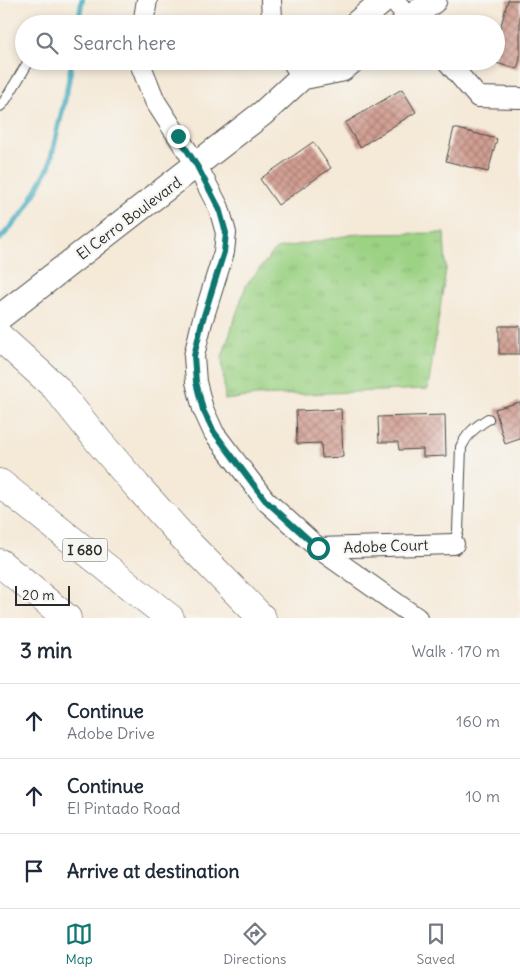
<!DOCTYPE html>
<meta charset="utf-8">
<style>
body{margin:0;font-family:Delius,sans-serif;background:#f2f2f3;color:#1f2937}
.scale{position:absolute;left:15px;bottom:12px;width:55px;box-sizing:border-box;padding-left:5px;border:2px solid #2b2b2b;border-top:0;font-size:14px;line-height:18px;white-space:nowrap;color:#2b2b2b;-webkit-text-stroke:4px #f6f6f2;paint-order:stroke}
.stop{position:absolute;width:15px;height:15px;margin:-11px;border:4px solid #0f766e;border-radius:50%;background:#fff}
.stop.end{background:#0f766e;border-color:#fff;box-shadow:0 1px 5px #0008}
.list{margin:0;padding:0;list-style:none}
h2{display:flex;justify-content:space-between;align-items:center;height:65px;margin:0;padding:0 20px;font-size:21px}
h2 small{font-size:16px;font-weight:400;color:#747a83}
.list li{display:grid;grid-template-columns:32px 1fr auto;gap:15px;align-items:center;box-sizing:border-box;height:75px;padding:0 20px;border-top:1px solid #e0e1e3}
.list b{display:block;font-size:19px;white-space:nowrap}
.list p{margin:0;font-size:16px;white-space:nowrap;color:#747a83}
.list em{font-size:16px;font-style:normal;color:#747a83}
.icon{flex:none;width:28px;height:28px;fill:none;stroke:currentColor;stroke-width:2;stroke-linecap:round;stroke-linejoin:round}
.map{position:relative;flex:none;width:520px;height:618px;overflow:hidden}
.search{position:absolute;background:#fff;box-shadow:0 2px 8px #0003;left:15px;right:15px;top:15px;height:55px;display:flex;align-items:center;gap:12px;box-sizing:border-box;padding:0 18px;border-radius:28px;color:#747a83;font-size:19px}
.sheet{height:290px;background:#fff}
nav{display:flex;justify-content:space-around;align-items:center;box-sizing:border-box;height:70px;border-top:1px solid #e0e1e3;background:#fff;font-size:14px;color:#747a83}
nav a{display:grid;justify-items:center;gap:2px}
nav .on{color:#0f766e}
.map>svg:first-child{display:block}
.grass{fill:url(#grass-tufts);stroke:#647e58}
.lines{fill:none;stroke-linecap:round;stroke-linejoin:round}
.stream{stroke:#3ca9bc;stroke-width:5.5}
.building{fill:url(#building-cross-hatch)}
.service-casing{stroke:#494845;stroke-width:12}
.minor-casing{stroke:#494845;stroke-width:22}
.tertiary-casing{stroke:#494845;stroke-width:27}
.motorway-casing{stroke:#494845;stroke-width:29}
.service{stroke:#fff;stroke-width:10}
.minor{stroke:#fff;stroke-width:20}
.tertiary{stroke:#fff;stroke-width:25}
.motorway{stroke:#fff;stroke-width:28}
.route{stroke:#0f766e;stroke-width:6}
.labels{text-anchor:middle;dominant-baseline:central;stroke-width:4.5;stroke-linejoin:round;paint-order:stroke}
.shield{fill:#f6f6f2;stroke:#686867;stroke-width:1}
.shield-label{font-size:14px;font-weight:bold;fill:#2b2b2b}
.street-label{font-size:15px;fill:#2b2b2b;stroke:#f6f6f2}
</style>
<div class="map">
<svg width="520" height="618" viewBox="0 0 520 618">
<defs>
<pattern id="grass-tufts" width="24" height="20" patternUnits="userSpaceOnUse" patternTransform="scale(1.25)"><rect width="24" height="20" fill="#9cd284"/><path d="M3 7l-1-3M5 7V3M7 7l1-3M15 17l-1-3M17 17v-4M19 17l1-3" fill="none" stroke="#87b472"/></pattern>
<pattern id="building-cross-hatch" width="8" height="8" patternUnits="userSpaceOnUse" patternTransform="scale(1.25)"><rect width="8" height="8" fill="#d19e92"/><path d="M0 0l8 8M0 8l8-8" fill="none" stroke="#aa8177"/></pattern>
</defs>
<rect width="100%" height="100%" fill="#f6f6f2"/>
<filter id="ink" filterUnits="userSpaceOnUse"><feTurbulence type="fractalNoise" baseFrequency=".02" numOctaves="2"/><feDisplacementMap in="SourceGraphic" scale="10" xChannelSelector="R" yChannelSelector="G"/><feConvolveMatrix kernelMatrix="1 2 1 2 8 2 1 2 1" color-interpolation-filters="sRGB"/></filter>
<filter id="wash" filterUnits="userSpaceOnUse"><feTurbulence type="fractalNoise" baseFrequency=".0096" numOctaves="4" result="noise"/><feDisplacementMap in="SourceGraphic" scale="20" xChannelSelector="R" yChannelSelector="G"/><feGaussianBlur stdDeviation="1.12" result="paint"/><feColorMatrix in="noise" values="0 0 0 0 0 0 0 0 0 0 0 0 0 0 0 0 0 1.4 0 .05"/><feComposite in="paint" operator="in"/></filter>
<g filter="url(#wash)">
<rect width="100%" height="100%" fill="#f5e9d7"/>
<path class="grass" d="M 444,233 L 446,269 L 428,389 L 255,396 L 225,400 L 222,357 L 246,285 L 276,249 L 355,234 Z"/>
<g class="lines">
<path class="stream" d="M 78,24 L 82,0
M 0,239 L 24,212 L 49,167 L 67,90 L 72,61"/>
</g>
<g id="blocks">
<path class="building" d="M 508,0 L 520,0 L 520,59 L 517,69 L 496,63 L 496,43 Z
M 402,89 L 416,112 L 360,147 L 345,123 Z
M 454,128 L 497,139 L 488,172 L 446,161 Z
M 313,142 L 331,168 L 278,205 L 260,179 Z
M 499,326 L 520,326 L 520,354 L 499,354 Z
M 520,402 L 520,439 L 505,444 L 495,409 Z
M 341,409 L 343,457 L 322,458 L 321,443 L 297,444 L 296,411 Z
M 445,415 L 446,456 L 423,457 L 423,449 L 399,450 L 398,442 L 379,442 L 378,417 Z"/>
</g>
</g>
<g filter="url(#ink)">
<use href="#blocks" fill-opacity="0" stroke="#494845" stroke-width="1"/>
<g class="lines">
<g class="service-casing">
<path id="service" d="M 0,106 L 4,102 L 29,61
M 454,544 L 458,531 L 461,447 C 467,434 475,427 488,419"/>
</g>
<g class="minor-casing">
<path id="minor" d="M 271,0 L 272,18 L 274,24
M 394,0 L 414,24
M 143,24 L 147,0
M 139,61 L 155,101 L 197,166 L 219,208 L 226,233 L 224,252 L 202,322 L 194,356 L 196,382 L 203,409 L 214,433 L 265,500 L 318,548 L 417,618
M 292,61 L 302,77
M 447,61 L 478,97 L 520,98
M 318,548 L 454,544"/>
</g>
<g class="tertiary-casing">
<path id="tertiary" d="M 356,24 L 384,0
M 403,24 L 434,0
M 302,77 L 342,69 L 352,61
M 0,317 L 263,113 L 302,77 L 316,61"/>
</g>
<g class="motorway-casing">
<path id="motorway" d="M 0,337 L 55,387 L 100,443 L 137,486 L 192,547 L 262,618
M 0,483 L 170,618
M 0,563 L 67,618"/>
</g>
<use href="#service" class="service"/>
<use href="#minor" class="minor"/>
<use href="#tertiary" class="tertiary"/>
<use href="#motorway" class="motorway"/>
</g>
</g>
<g class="lines" filter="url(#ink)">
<path class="route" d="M 178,136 L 197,166 L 219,208 L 226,233 L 224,252 L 202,322 L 194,356 L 196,382 L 203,410 L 214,432 L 265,500 L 318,548"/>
</g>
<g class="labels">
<rect class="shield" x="62.5" y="538.5" width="45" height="23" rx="4"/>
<g class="shield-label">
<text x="85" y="550">I 680</text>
</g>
<g class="street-label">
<text transform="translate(129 218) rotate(-37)">El Cerro Boulevard</text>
<text transform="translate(386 546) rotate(-2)">Adobe Court</text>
</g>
</g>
</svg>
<div class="scale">20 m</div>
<div class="stop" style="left:318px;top:548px"></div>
<div class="stop end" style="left:178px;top:136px"></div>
<div class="search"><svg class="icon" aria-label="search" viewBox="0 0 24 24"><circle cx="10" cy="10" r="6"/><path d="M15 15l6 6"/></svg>Search here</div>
</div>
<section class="sheet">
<h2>3 min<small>Walk · 170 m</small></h2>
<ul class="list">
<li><svg class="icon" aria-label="ahead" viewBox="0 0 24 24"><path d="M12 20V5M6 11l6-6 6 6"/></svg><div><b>Continue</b><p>Adobe Drive</p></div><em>160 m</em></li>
<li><svg class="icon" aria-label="ahead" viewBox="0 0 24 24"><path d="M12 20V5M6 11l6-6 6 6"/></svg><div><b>Continue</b><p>El Pintado Road</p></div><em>10 m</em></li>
<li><svg class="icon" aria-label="arrive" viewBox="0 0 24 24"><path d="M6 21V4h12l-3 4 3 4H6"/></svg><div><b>Arrive at destination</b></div></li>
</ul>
</section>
<nav>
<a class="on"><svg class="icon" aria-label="map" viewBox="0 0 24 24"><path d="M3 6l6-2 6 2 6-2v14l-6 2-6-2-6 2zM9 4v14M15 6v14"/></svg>Map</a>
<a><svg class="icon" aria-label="directions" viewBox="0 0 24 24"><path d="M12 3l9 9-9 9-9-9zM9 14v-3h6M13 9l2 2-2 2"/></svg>Directions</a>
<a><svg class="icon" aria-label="saved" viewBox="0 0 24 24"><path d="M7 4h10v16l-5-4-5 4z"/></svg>Saved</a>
</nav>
